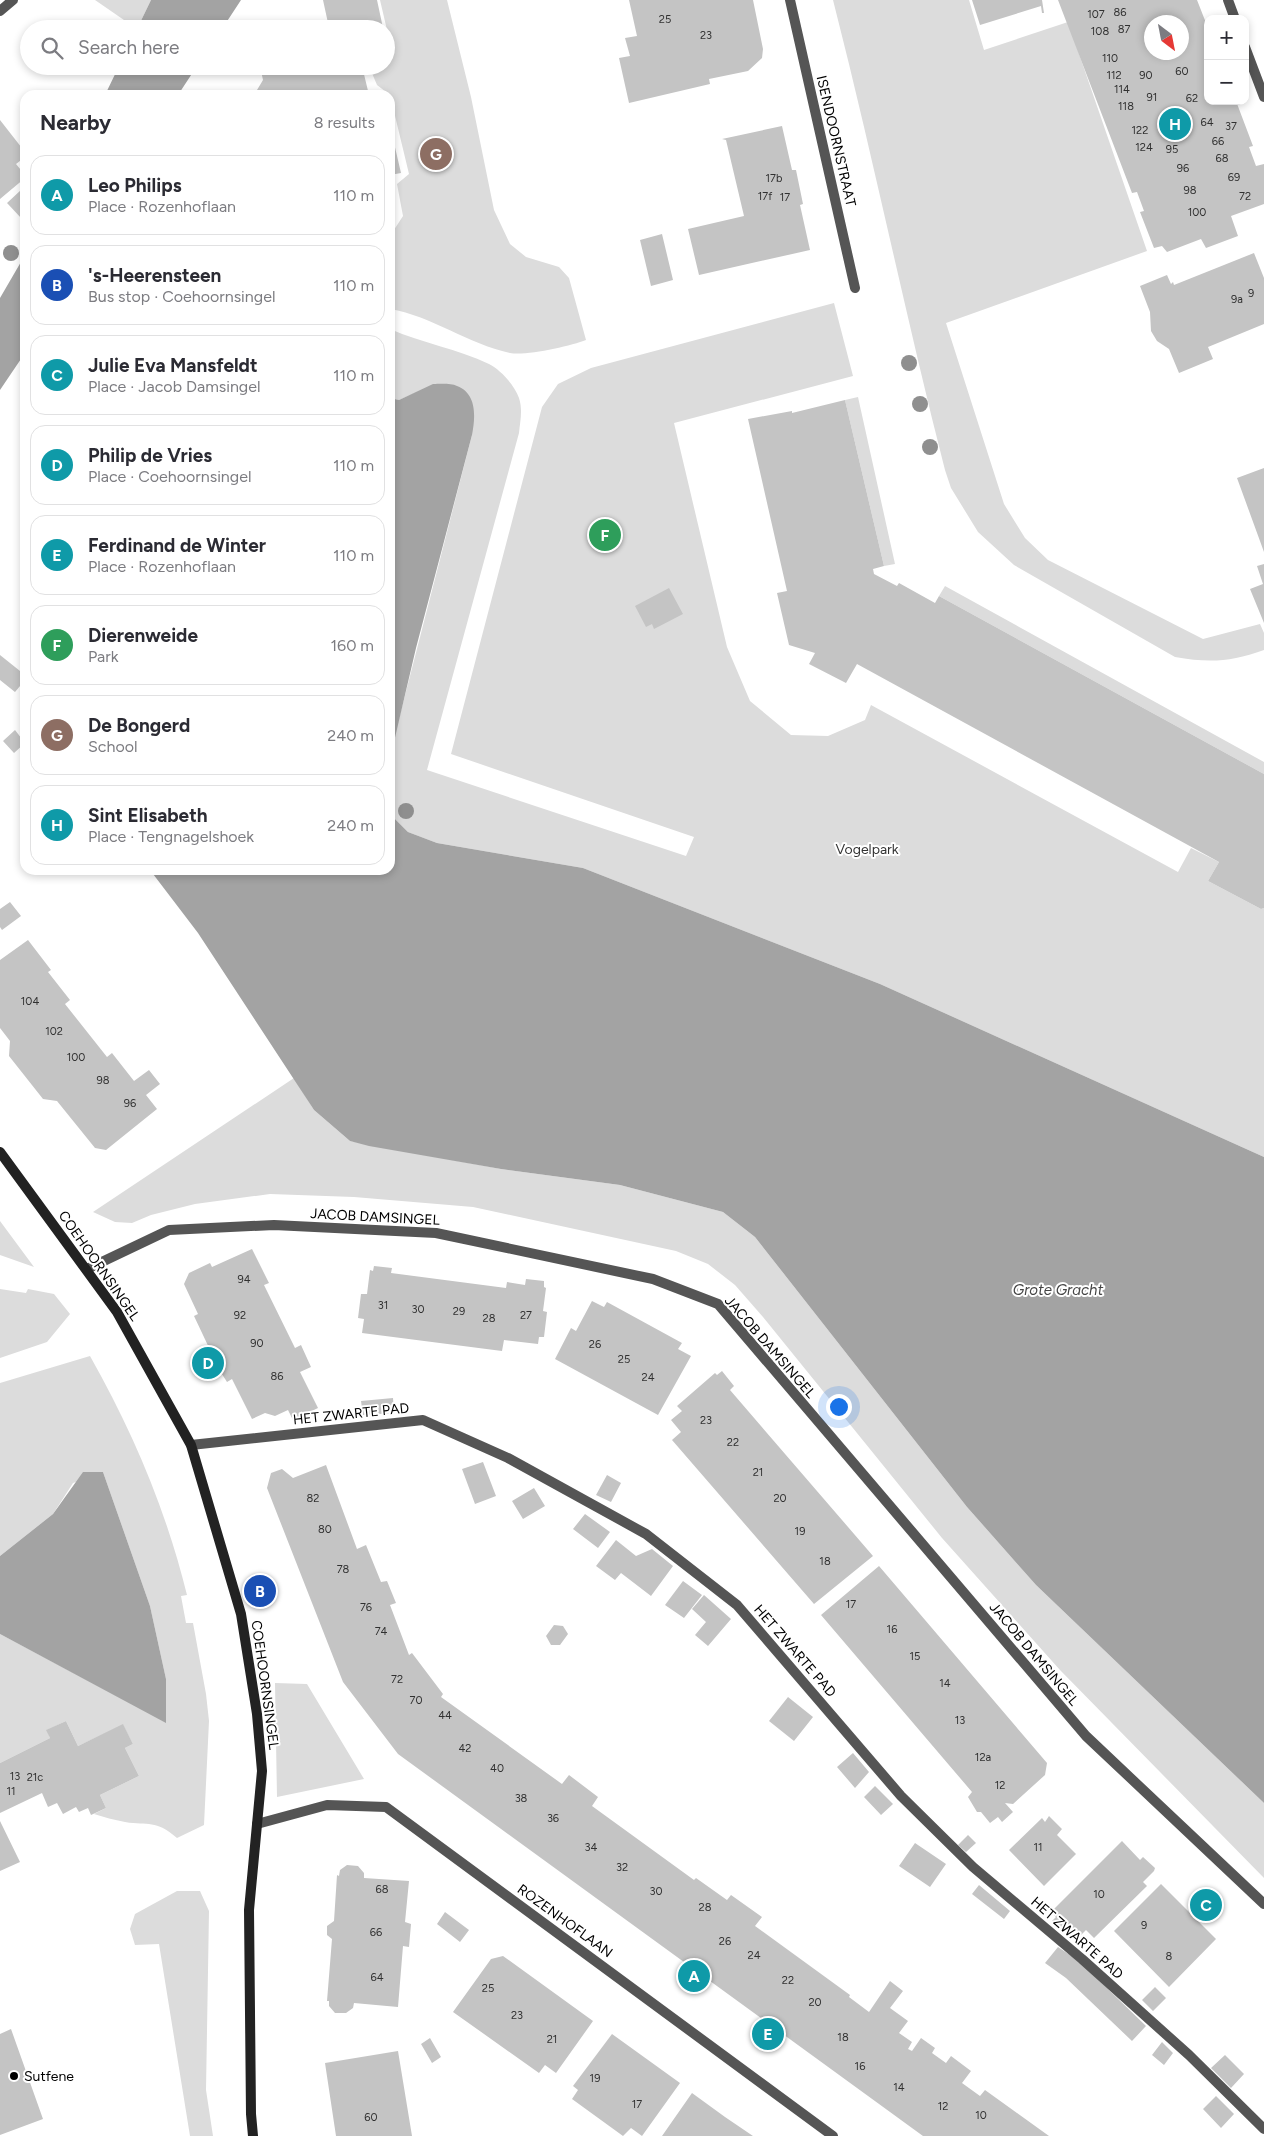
<!DOCTYPE html>
<meta charset="utf-8">
<style>
body{margin:0;font-family:Figtree,sans-serif;background:#f7f7f7;color:#2b2b33}
.controls{position:absolute;right:15px;top:15px;display:grid;overflow:hidden;border-radius:10px;box-shadow:0 2px 8px #0003}
.controls button{width:45px;height:45px;display:grid;place-items:center;padding:0;border:0;border-bottom:1px solid #e1e1e2;background:#fff;color:#2b2b33;font:25px sans-serif}
.compass{position:absolute;left:1144px;top:15px;width:45px;height:45px;border-radius:50%;background:#fff;box-shadow:0 2px 8px #0003;rotate:148deg}
.you{position:absolute;left:838px;top:1406px;width:18px;height:18px;margin:-12px;border:4px solid #fff;border-radius:50%;background:#1a73e8;box-shadow:0 0 0 8px #1a73e833}
.badge{display:grid;place-items:center;width:32px;height:32px;border-radius:50%;background:#0b8043;color:#fff;font-size:16px;font-weight:700}
.pin{position:absolute;translate:-50% -50%;border:2px solid #fff;box-shadow:0 1px 5px #0006}
.list{margin:0;padding:0;list-style:none}
h2{display:flex;justify-content:space-between;align-items:center;height:65px;margin:0;padding:0 20px;font-size:21px}
h2 small{font-size:16px;font-weight:400;color:#7c7c81}
.list li{display:grid;grid-template-columns:32px 1fr auto;gap:15px;align-items:center;box-sizing:border-box;height:80px;margin:0 10px 10px;padding:0 10px;border:1px solid #e1e1e2;border-radius:15px}
.list b{display:block;font-size:19px;white-space:nowrap}
.list p{margin:0;font-size:16px;white-space:nowrap;color:#7c7c81}
.list em{font-size:16px;font-style:normal;color:#7c7c81}
.icon{flex:none;width:28px;height:28px;fill:none;stroke:currentColor;stroke-width:2;stroke-linecap:round;stroke-linejoin:round}
.map{position:relative;flex:none;width:1264px;height:2136px;overflow:hidden}
.search{position:absolute;background:#fff;box-shadow:0 2px 8px #0003;left:20px;top:20px;width:375px;height:55px;display:flex;align-items:center;gap:12px;box-sizing:border-box;padding:0 18px;border-radius:28px;color:#7c7c81;font-size:19px}
.panel{position:absolute;background:#fff;box-shadow:0 2px 8px #0003;left:20px;top:90px;width:375px;height:785px;border-radius:15px}
.map>svg:first-child{display:block}
.green{fill:#dcdcdc}
.water{fill:#a3a3a3}
.building{fill:#c4c4c4;fill-rule:evenodd}
.lines{fill:none;stroke-linecap:round;stroke-linejoin:round}
.lane{stroke:#555;stroke-width:10}
.street{stroke:#555;stroke-width:10}
.secondary{stroke:#222;stroke-width:10}
.tree{fill:#8f8f8f}
.poi-dot{fill:#000;stroke:#fff;stroke-width:2}
.labels{text-anchor:middle;dominant-baseline:central;stroke-width:4;stroke-linejoin:round;paint-order:stroke}
.number-label{font-size:11px;fill:#313131}
.street-label{font-size:14px;fill:#000;stroke:#fff}
.park-label{font-size:14px;fill:#333;stroke:#fff}
.poi-label{font-size:14px;fill:#000;stroke:#fff;text-anchor:start}
.water-label{font-size:15px;font-style:italic;fill:#444;stroke:#fff}
</style>
<div class="map">
<svg width="1264" height="2136" viewBox="0 0 1264 2136">
<rect width="100%" height="100%" fill="#fff"/>
<path class="green" d="M 95,0 L 151,0 L 137,29 Z
M 380,0 L 447,0 L 471,97 L 494,210 L 510,244 L 526,257 L 559,267 L 569,278 L 586,340 C 571,346 526,356 510,353 C 468,344 432,316 390,309 L 390,236 L 403,216 L 397,184 L 409,174 L 390,95 L 377,85 L 369,66 L 386,66 L 387,30 Z
M 833,0 L 969,0 L 984,50 L 1068,22 L 1147,251 L 946,323 L 1004,504 L 1025,538 L 1048,560 L 1203,639 L 1260,624 L 1264,633 L 1264,650 C 1231,662 1209,663 1175,657 L 1014,565 L 978,532 L 951,488 L 945,470 C 905,314 873,156 833,0 Z
M 834,303 L 853,376 L 674,423 L 727,647 L 750,701 L 791,735 L 828,736 L 865,720 L 871,705 L 1178,872 L 1191,848 L 1219,862 L 1208,881 L 1261,909 L 1264,908 L 1264,1157 L 880,984 L 583,868 L 437,843 L 408,832 L 394,818 L 390,809 L 390,759 L 393,742 L 472,435 L 415,393 L 399,400 L 390,398 L 390,329 C 422,343 458,349 489,364 C 501,370 515,386 519,398 C 523,410 520,422 519,433 L 427,770 L 686,856 L 694,837 L 451,754 L 542,407 L 558,384 L 591,368 Z
M 858,397 L 895,564 L 884,566 L 845,400 Z
M 945,586 L 1264,762 L 1264,774 L 939,596 Z
M 294,1078 L 314,1110 L 350,1141 L 501,1169 L 620,1185 L 723,1212 L 755,1237 L 967,1507 L 1036,1585 L 1264,1803 L 1264,1878 L 1060,1670 L 942,1538 L 763,1317 L 735,1285 L 708,1264 L 676,1251 L 473,1207 L 354,1197 L 270,1194 L 195,1204 L 151,1215 L 132,1223 L 115,1222 L 93,1212 Z
M 0,1221 L 34,1267 L 0,1255 Z
M 0,1289 L 26,1293 L 28,1289 L 54,1294 L 70,1314 L 47,1342 L 0,1358 Z
M 90,1356 C 133,1432 166,1510 187,1595 L 181,1596 L 186,1623 L 193,1623 L 206,1694 L 209,1721 L 204,1825 L 177,1838 C 155,1819 149,1826 125,1822 C 114,1820 104,1817 94,1814 L 106,1808 L 100,1795 L 139,1776 L 125,1748 L 133,1744 L 123,1725 L 78,1746 L 66,1721 L 47,1730 L 50,1738 L 0,1763 L 0,1634 L 166,1722 L 166,1679 L 150,1606 L 103,1472 L 73,1483 L 53,1514 L 0,1556 L 0,1383 Z
M 275,1683 L 307,1684 L 364,1779 L 277,1797 Z
M 177,1891 L 200,1891 L 209,1911 L 206,2090 L 213,2136 L 190,2136 L 159,1944 L 135,1945 L 130,1929 L 135,1914 Z"/>
<path class="water" d="M 151,0 L 241,0 L 222,29 L 137,29 Z
M 119,66 L 197,66 L 178,95 L 105,95 Z
M 25,255 L 25,353 L 0,390 L 0,298 Z
M 433,384 C 440,384 451,383 457,386 C 478,394 475,419 472,435 L 416,648 L 390,759 L 390,398 L 399,400 Z
M 390,809 L 394,818 L 408,832 L 437,843 L 583,868 L 880,984 L 1264,1157 L 1264,1803 L 1036,1585 L 967,1507 L 755,1237 L 723,1212 L 620,1185 L 501,1169 L 369,1146 L 350,1141 L 314,1110 L 198,933 L 150,870 L 390,870 Z
M 83,1472 L 103,1472 L 150,1606 L 166,1679 L 166,1723 L 0,1634 L 0,1556 L 53,1514 Z"/>
<path class="building" d="M 323,0 L 377,0 L 383,28 L 308,29 L 328,23 Z
M 629,0 L 753,0 L 763,49 L 762,58 L 748,71 L 709,79 L 710,84 L 629,103 L 619,58 L 630,56 L 625,38 L 637,36 Z
M 972,0 L 1042,0 L 1044,13 L 1042,13 L 1041,6 L 980,25 Z
M 1058,0 L 1197,0 L 1208,28 L 1208,101 L 1236,101 L 1253,146 L 1249,147 L 1256,166 L 1264,164 L 1264,204 L 1231,216 L 1238,236 L 1206,248 L 1201,239 L 1167,252 L 1162,246 L 1154,248 L 1140,212 L 1144,211 L 1137,192 L 1132,193 ZM 1152,22 L 1182,22 L 1182,52 L 1152,52 Z
M 260,66 L 362,66 L 369,95 L 254,95 L 263,80 Z
M 0,120 L 25,152 L 25,157 L 16,164 L 25,175 L 25,178 L 0,199 Z
M 390,126 L 401,173 L 390,175 Z
M 782,126 L 792,170 L 796,170 L 803,204 L 800,205 L 810,250 L 699,275 L 688,229 L 744,216 L 726,140 L 722,139 Z
M 21,190 L 25,194 L 25,216 L 22,219 L 7,203 Z
M 390,192 L 395,211 L 390,220 Z
M 662,234 L 673,280 L 651,286 L 640,240 Z
M 1254,253 L 1264,278 L 1264,324 L 1208,347 L 1213,359 L 1179,373 L 1169,349 L 1157,341 L 1151,331 L 1150,312 L 1140,286 L 1167,275 L 1171,284 L 1173,282 L 1174,285 Z
M 845,400 L 884,566 L 873,569 L 874,574 L 897,586 L 899,583 L 935,603 L 939,596 L 1264,774 L 1264,908 L 1261,909 L 1208,881 L 1219,862 L 857,664 L 846,683 L 809,664 L 815,653 L 789,645 L 777,593 L 787,591 L 748,419 L 792,411 L 792,413 Z
M 1264,468 L 1264,552 L 1237,478 Z
M 1264,564 L 1264,623 L 1250,589 L 1263,584 L 1257,566 Z
M 669,588 L 683,614 L 654,629 L 652,624 L 646,627 L 635,606 Z
M 0,655 L 25,675 L 25,680 L 15,692 L 0,680 Z
M 15,730 L 25,743 L 14,753 L 3,741 Z
M 10,902 L 21,916 L 2,930 L 0,927 L 0,909 Z
M 28,940 L 51,970 L 48,972 L 70,1000 L 65,1004 L 107,1057 L 112,1053 L 134,1081 L 149,1070 L 160,1084 L 146,1095 L 157,1109 L 106,1150 L 95,1148 L 57,1101 L 43,1099 L 9,1056 L 10,1041 L 0,1028 L 0,960 Z
M 252,1249 L 269,1283 L 264,1285 L 295,1348 L 301,1345 L 311,1367 L 300,1372 L 318,1408 L 293,1420 L 288,1410 L 275,1416 L 265,1413 L 252,1419 L 232,1379 L 227,1382 L 220,1371 L 194,1316 L 198,1314 L 184,1284 L 189,1273 L 210,1263 L 212,1267 Z
M 374,1266 L 392,1268 L 391,1273 L 506,1288 L 507,1282 L 525,1285 L 526,1279 L 544,1281 L 544,1287 L 546,1288 L 543,1311 L 547,1312 L 544,1337 L 539,1337 L 538,1344 L 504,1340 L 502,1351 L 362,1333 L 364,1319 L 358,1318 L 361,1294 L 367,1294 L 370,1270 L 373,1271 Z
M 592,1301 L 604,1307 L 607,1302 L 682,1343 L 678,1349 L 691,1356 L 658,1415 L 555,1359 L 571,1328 L 576,1331 Z
M 722,1371 L 734,1386 L 730,1390 L 873,1556 L 814,1604 L 672,1440 L 681,1432 L 671,1420 L 682,1411 L 677,1406 L 715,1373 L 717,1375 Z
M 393,1398 L 394,1413 L 363,1415 L 361,1401 Z
M 483,1462 L 496,1496 L 475,1504 L 462,1469 Z
M 326,1465 L 357,1549 L 366,1545 L 381,1582 L 387,1581 L 396,1603 L 390,1605 L 409,1655 L 412,1653 L 443,1694 L 441,1697 L 562,1784 L 569,1775 L 598,1797 L 592,1806 L 694,1880 L 696,1878 L 727,1900 L 731,1895 L 762,1917 L 755,1926 L 850,1995 L 849,1997 L 869,2012 L 890,1981 L 903,1991 L 890,2008 L 908,2021 L 899,2033 L 912,2042 L 908,2049 L 912,2051 L 921,2038 L 935,2048 L 932,2053 L 946,2063 L 951,2056 L 971,2071 L 962,2083 L 980,2096 L 985,2090 L 1049,2136 L 923,2136 L 398,1754 L 343,1682 L 267,1488 L 271,1473 L 282,1469 L 293,1478 Z
M 607,1475 L 621,1483 L 611,1502 L 596,1495 Z
M 534,1488 L 545,1506 L 523,1519 L 512,1501 Z
M 585,1514 L 610,1532 L 598,1548 L 573,1529 Z
M 616,1540 L 636,1556 L 652,1549 L 673,1566 L 651,1596 L 621,1573 L 615,1580 L 596,1566 Z
M 879,1566 L 1047,1763 L 1045,1775 L 1013,1804 L 1005,1803 L 1013,1812 L 1002,1822 L 998,1817 L 990,1823 L 981,1812 L 977,1812 L 968,1797 L 972,1792 L 821,1615 Z
M 683,1581 L 702,1595 L 684,1618 L 665,1605 Z
M 704,1595 L 731,1619 L 708,1646 L 695,1635 L 706,1622 L 692,1609 Z
M 554,1625 L 563,1626 L 568,1634 L 560,1645 L 551,1645 L 546,1636 Z
M 788,1697 L 813,1717 L 794,1741 L 769,1721 Z
M 66,1721 L 78,1746 L 123,1724 L 133,1744 L 125,1748 L 139,1776 L 100,1795 L 106,1808 L 91,1815 L 88,1808 L 79,1812 L 76,1807 L 63,1814 L 57,1803 L 48,1807 L 42,1793 L 0,1813 L 0,1763 L 50,1738 L 46,1730 Z
M 853,1753 L 869,1772 L 855,1788 L 837,1767 Z
M 875,1786 L 893,1804 L 881,1815 L 864,1797 Z
M 1049,1816 L 1062,1829 L 1057,1835 L 1076,1854 L 1044,1886 L 1009,1850 L 1042,1818 L 1045,1822 Z
M 0,1821 L 20,1862 L 0,1871 Z
M 968,1835 L 976,1843 L 966,1852 L 958,1845 Z
M 1122,1841 L 1140,1860 L 1143,1857 L 1155,1868 L 1154,1871 L 1143,1882 L 1147,1886 L 1094,1938 L 1086,1930 L 1077,1939 L 1052,1921 L 1056,1917 L 1051,1912 Z
M 915,1843 L 946,1864 L 930,1887 L 899,1866 Z
M 347,1865 L 358,1866 L 364,1873 L 364,1878 L 409,1881 L 405,1922 L 411,1924 L 409,1947 L 403,1946 L 398,2007 L 354,2003 L 353,2008 L 346,2013 L 335,2013 L 329,2006 L 329,2001 L 327,2001 L 332,1939 L 327,1935 L 327,1926 L 334,1921 L 337,1875 L 339,1876 L 340,1870 Z
M 1161,1884 L 1216,1939 L 1169,1987 L 1114,1931 Z
M 979,1885 L 1010,1911 L 1004,1919 L 972,1894 Z
M 445,1912 L 469,1930 L 460,1942 L 437,1924 Z
M 1058,1947 L 1079,1961 L 1146,2026 L 1132,2041 L 1066,1978 L 1045,1963 Z
M 503,1956 L 593,2021 L 556,2073 L 545,2065 L 539,2073 L 453,2012 L 491,1959 Z
M 1155,1987 L 1166,1998 L 1153,2011 L 1142,2000 Z
M 11,2029 L 43,2119 L 0,2135 L 0,2034 Z
M 612,2034 L 680,2083 L 642,2136 L 631,2128 L 623,2136 L 572,2099 L 578,2090 L 573,2086 Z
M 430,2038 L 441,2057 L 432,2063 L 421,2044 Z
M 1162,2042 L 1173,2053 L 1164,2065 L 1152,2055 Z
M 398,2051 L 412,2136 L 336,2136 L 325,2063 Z
M 1225,2055 L 1244,2074 L 1231,2088 L 1211,2068 Z
M 692,2093 L 725,2117 L 753,2136 L 662,2136 Z
M 1216,2096 L 1234,2114 L 1221,2128 L 1203,2109 Z"/>
<g class="lines">
<path class="lane" d="M 191,1445 L 423,1420 L 508,1458 L 646,1534 L 737,1605 L 901,1796 L 973,1867 L 1082,1959 L 1189,2055 L 1264,2129"/>
<path class="street" d="M 790,0 L 855,288
M 1228,0 L 1235,19
M 0,11 L 13,0
M 1245,47 L 1264,97
M 87,1269 L 169,1230 L 274,1225 L 436,1233 L 653,1279 L 718,1304 L 1086,1736 L 1264,1904
M 257,1824 L 327,1805 L 386,1807 L 833,2136"/>
<path class="secondary" d="M 0,1152 L 117,1312 L 191,1445 L 241,1614 L 257,1714 L 262,1771 L 249,1910 L 251,2114 L 253,2136"/>
</g>
<g class="tree">
<circle cx="11" cy="253" r="8"/>
<circle cx="909" cy="363" r="8"/>
<circle cx="920" cy="404" r="8"/>
<circle cx="930" cy="447" r="8"/>
<circle cx="406" cy="811" r="8"/>
</g>
<circle class="poi-dot" cx="14" cy="2076" r="5"/>
<g class="labels">
<g class="number-label">
<text x="1120" y="12">86</text>
<text x="1096" y="14">107</text>
<text x="665" y="19">25</text>
<text x="1124" y="29">87</text>
<text x="1100" y="31">108</text>
<text x="706" y="35">23</text>
<text x="1110" y="58">110</text>
<text x="1182" y="71">60</text>
<text x="1114" y="75">112</text>
<text x="1146" y="75">90</text>
<text x="1122" y="89">114</text>
<text x="1152" y="97">91</text>
<text x="1192" y="98">62</text>
<text x="1126" y="106">118</text>
<text x="1207" y="122">64</text>
<text x="1231" y="126">37</text>
<text x="1140" y="130">122</text>
<text x="1218" y="141">66</text>
<text x="1144" y="147">124</text>
<text x="1172" y="149">95</text>
<text x="1222" y="158">68</text>
<text x="1183" y="168">96</text>
<text x="1234" y="177">69</text>
<text x="774" y="178">17b</text>
<text x="1190" y="190">98</text>
<text x="765" y="196">17f</text>
<text x="1245" y="196">72</text>
<text x="785" y="197">17</text>
<text x="1197" y="212">100</text>
<text x="1251" y="293">9</text>
<text x="1237" y="299">9a</text>
<text x="30" y="1001">104</text>
<text x="54" y="1031">102</text>
<text x="76" y="1057">100</text>
<text x="103" y="1080">98</text>
<text x="130" y="1103">96</text>
<text x="244" y="1279">94</text>
<text x="383" y="1305">31</text>
<text x="418" y="1309">30</text>
<text x="459" y="1311">29</text>
<text x="240" y="1315">92</text>
<text x="526" y="1315">27</text>
<text x="489" y="1318">28</text>
<text x="257" y="1343">90</text>
<text x="595" y="1344">26</text>
<text x="624" y="1359">25</text>
<text x="277" y="1376">86</text>
<text x="648" y="1377">24</text>
<text x="706" y="1420">23</text>
<text x="733" y="1442">22</text>
<text x="758" y="1472">21</text>
<text x="313" y="1498">82</text>
<text x="780" y="1498">20</text>
<text x="325" y="1529">80</text>
<text x="800" y="1531">19</text>
<text x="825" y="1561">18</text>
<text x="343" y="1569">78</text>
<text x="851" y="1604">17</text>
<text x="366" y="1607">76</text>
<text x="892" y="1629">16</text>
<text x="381" y="1631">74</text>
<text x="915" y="1656">15</text>
<text x="397" y="1679">72</text>
<text x="945" y="1683">14</text>
<text x="416" y="1700">70</text>
<text x="445" y="1715">44</text>
<text x="960" y="1720">13</text>
<text x="465" y="1748">42</text>
<text x="983" y="1757">12a</text>
<text x="497" y="1768">40</text>
<text x="15" y="1776">13</text>
<text x="35" y="1777">21c</text>
<text x="1000" y="1785">12</text>
<text x="11" y="1791">11</text>
<text x="521" y="1798">38</text>
<text x="553" y="1818">36</text>
<text x="591" y="1847">34</text>
<text x="1038" y="1847">11</text>
<text x="622" y="1867">32</text>
<text x="382" y="1889">68</text>
<text x="656" y="1891">30</text>
<text x="1099" y="1894">10</text>
<text x="705" y="1907">28</text>
<text x="1144" y="1925">9</text>
<text x="376" y="1932">66</text>
<text x="725" y="1941">26</text>
<text x="754" y="1955">24</text>
<text x="1169" y="1956">8</text>
<text x="377" y="1977">64</text>
<text x="788" y="1980">22</text>
<text x="488" y="1988">25</text>
<text x="815" y="2002">20</text>
<text x="517" y="2015">23</text>
<text x="843" y="2037">18</text>
<text x="552" y="2039">21</text>
<text x="860" y="2066">16</text>
<text x="595" y="2078">19</text>
<text x="899" y="2087">14</text>
<text x="637" y="2104">17</text>
<text x="943" y="2106">12</text>
<text x="981" y="2115">10</text>
<text x="371" y="2117">60</text>
</g>
<g class="street-label">
<text transform="translate(836 141) rotate(77)">ISENDOORNSTRAAT</text>
<text transform="translate(375 1217) rotate(3)">JACOB DAMSINGEL</text>
<text transform="translate(99 1266) rotate(55)">COEHOORNSINGEL</text>
<text transform="translate(770 1347) rotate(49)">JACOB DAMSINGEL</text>
<text transform="translate(351 1414) rotate(-6)">HET ZWARTE PAD</text>
<text transform="translate(795 1651) rotate(49)">HET ZWARTE PAD</text>
<text transform="translate(1034 1654) rotate(50)">JACOB DAMSINGEL</text>
<text transform="translate(265 1685) rotate(82)">COEHOORNSINGEL</text>
<text transform="translate(565 1921) rotate(36)">ROZENHOFLAAN</text>
<text transform="translate(1077 1938) rotate(41)">HET ZWARTE PAD</text>
</g>
<g class="park-label">
<text x="867" y="849">Vogelpark</text>
</g>
<g class="poi-label">
<text x="24" y="2076">Sutfene</text>
</g>
<g class="water-label">
<text x="1058" y="1290">Grote Gracht</text>
</g>
</g>
</svg>
<div class="controls">
<button>+</button>
<button>−</button>
</div>
<svg class="compass" viewBox="-18 -18 36 36"><path d="M0-13l5 13h-10z" fill="#e53935"/><path d="M0 13l5-13h-10z" fill="#7c7c81"/></svg>
<div class="you"></div>
<div class="pin badge" style="left:694px;top:1976px;background:#0f9aa8">A</div>
<div class="pin badge" style="left:260px;top:1591px;background:#1a4fb4">B</div>
<div class="pin badge" style="left:1206px;top:1905px;background:#0f9aa8">C</div>
<div class="pin badge" style="left:208px;top:1363px;background:#0f9aa8">D</div>
<div class="pin badge" style="left:768px;top:2034px;background:#0f9aa8">E</div>
<div class="pin badge" style="left:605px;top:535px;background:#2e9e5b">F</div>
<div class="pin badge" style="left:436px;top:154px;background:#8d6e63">G</div>
<div class="pin badge" style="left:1175px;top:124px;background:#0f9aa8">H</div>
<div class="search"><svg class="icon" aria-label="search" viewBox="0 0 24 24"><circle cx="10" cy="10" r="6"/><path d="M15 15l6 6"/></svg>Search here</div>
<section class="panel">
<h2>Nearby<small>8 results</small></h2>
<ul class="list">
<li><span class="badge" style="background:#0f9aa8">A</span><div><b>Leo Philips</b><p>Place · Rozenhoflaan</p></div><em>110 m</em></li>
<li><span class="badge" style="background:#1a4fb4">B</span><div><b>'s-Heerensteen</b><p>Bus stop · Coehoornsingel</p></div><em>110 m</em></li>
<li><span class="badge" style="background:#0f9aa8">C</span><div><b>Julie Eva Mansfeldt</b><p>Place · Jacob Damsingel</p></div><em>110 m</em></li>
<li><span class="badge" style="background:#0f9aa8">D</span><div><b>Philip de Vries</b><p>Place · Coehoornsingel</p></div><em>110 m</em></li>
<li><span class="badge" style="background:#0f9aa8">E</span><div><b>Ferdinand de Winter</b><p>Place · Rozenhoflaan</p></div><em>110 m</em></li>
<li><span class="badge" style="background:#2e9e5b">F</span><div><b>Dierenweide</b><p>Park</p></div><em>160 m</em></li>
<li><span class="badge" style="background:#8d6e63">G</span><div><b>De Bongerd</b><p>School</p></div><em>240 m</em></li>
<li><span class="badge" style="background:#0f9aa8">H</span><div><b>Sint Elisabeth</b><p>Place · Tengnagelshoek</p></div><em>240 m</em></li>
</ul>
</section>
</div>
